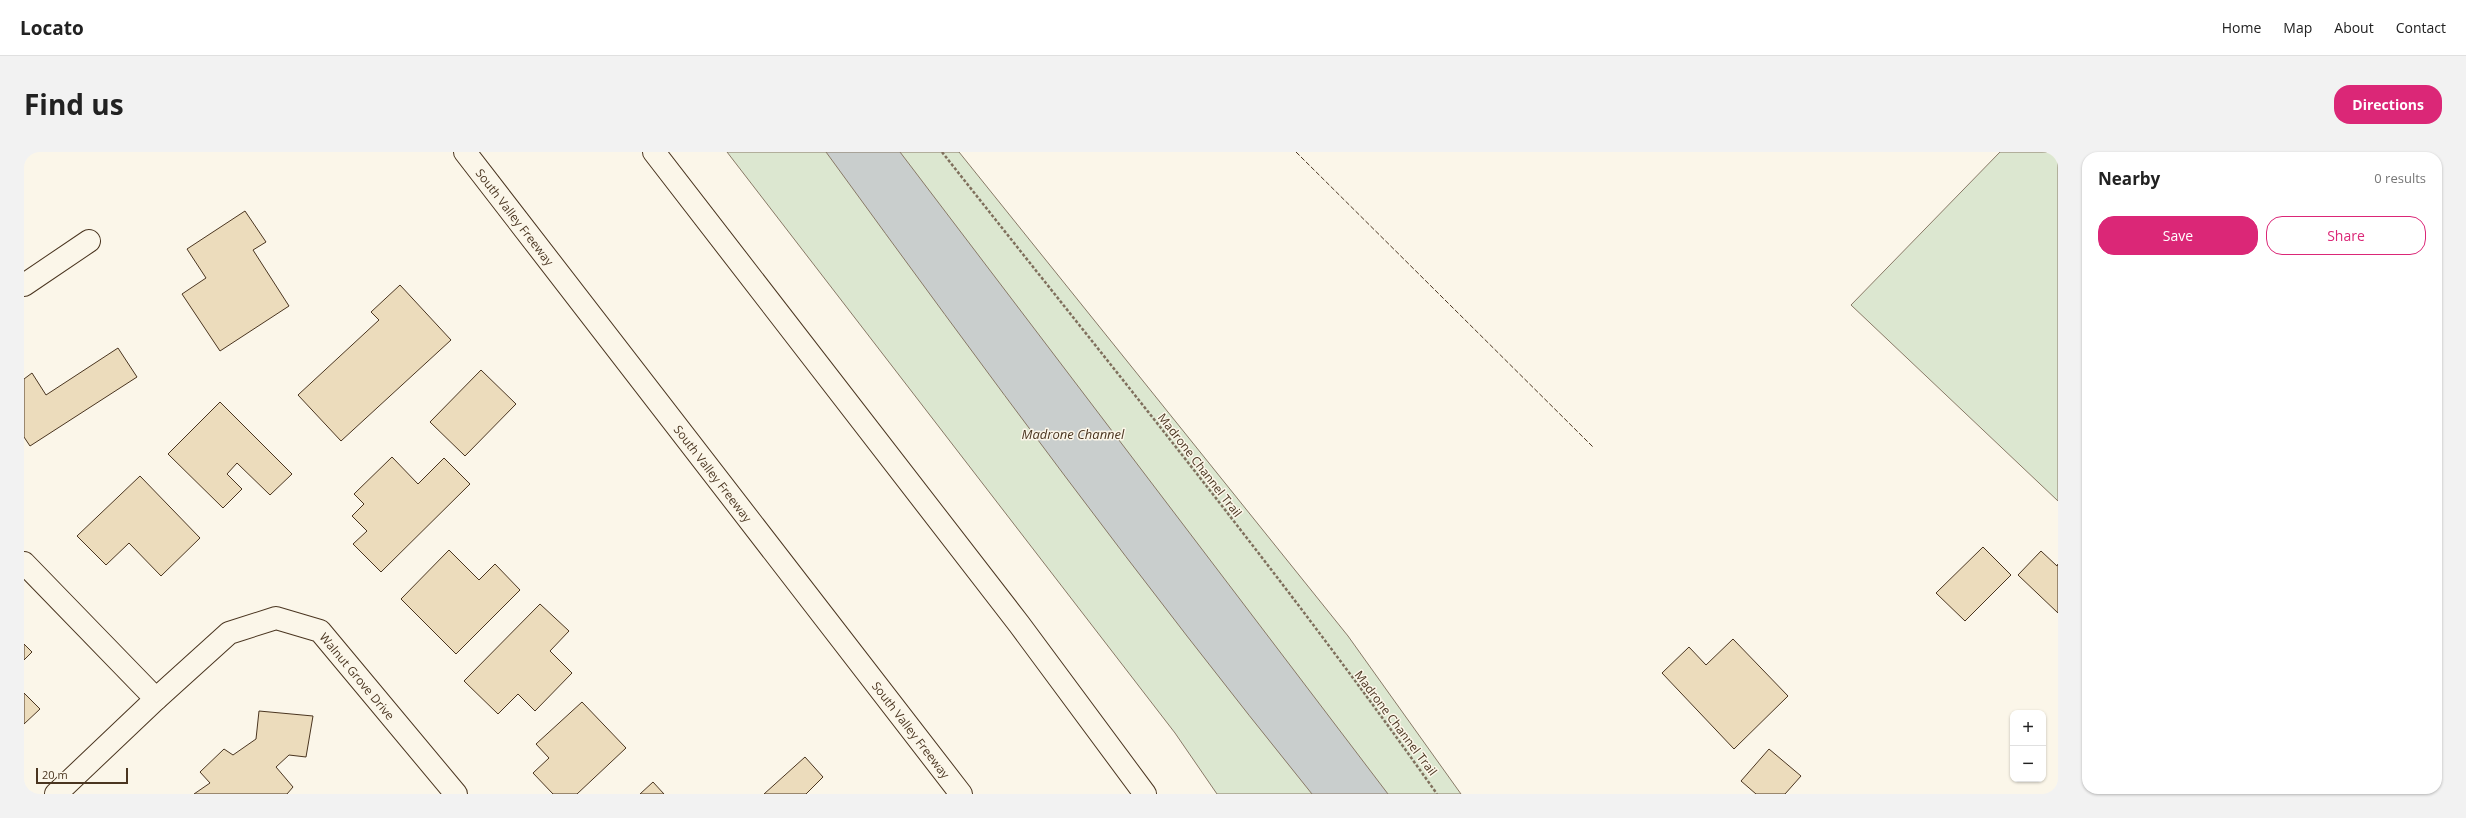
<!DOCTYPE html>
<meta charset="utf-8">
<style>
body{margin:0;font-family:"Open Sans",sans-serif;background:#f2f2f2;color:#222}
.controls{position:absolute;right:12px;bottom:12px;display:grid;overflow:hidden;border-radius:8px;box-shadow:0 1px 3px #0004}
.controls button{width:36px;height:36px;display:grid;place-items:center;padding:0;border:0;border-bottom:1px solid #e0e0e0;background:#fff;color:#222;font:20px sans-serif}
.scale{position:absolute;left:12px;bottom:10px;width:92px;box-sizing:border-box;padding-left:4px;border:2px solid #4a3520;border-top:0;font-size:11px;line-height:14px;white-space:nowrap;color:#4a3520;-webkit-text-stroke:3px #fbf6e9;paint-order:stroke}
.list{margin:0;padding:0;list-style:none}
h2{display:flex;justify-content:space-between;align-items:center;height:52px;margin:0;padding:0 16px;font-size:17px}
h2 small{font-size:13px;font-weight:400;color:#767676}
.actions{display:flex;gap:8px;padding:12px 16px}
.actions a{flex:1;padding:9px 0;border:1px solid #db2777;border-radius:16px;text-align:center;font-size:14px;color:#db2777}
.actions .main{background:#db2777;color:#fff}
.map{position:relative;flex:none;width:2034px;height:642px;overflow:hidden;border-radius:16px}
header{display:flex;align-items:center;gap:24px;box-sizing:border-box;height:56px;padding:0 20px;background:#fff;border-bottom:1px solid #e0e0e0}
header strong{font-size:19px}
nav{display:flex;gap:22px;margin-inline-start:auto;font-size:14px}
.intro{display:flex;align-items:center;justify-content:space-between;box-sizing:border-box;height:96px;padding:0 24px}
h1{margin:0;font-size:28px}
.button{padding:10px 18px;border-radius:16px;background:#db2777;color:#fff;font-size:14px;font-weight:700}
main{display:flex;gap:24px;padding:0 24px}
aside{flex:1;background:#fff;border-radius:16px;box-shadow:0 1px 3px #0004}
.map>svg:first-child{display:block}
.green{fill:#dce7d0;stroke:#887966}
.water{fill:#c9cecd;stroke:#887966}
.building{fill:#ecdcbc;stroke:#4a3520}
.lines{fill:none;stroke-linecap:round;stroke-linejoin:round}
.street-casing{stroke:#4a3520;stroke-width:24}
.highway-casing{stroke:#4a3520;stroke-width:24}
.path{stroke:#7f6f5c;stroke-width:2.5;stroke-dasharray:3 2;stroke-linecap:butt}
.street{stroke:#fbf6e9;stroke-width:22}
.highway{stroke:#fbf6e9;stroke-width:22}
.fence{stroke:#4a3520;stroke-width:1;stroke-dasharray:5 2;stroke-linecap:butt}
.labels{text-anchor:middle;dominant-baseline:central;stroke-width:3;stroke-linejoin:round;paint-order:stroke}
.street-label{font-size:12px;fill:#4a3520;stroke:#fbf6e9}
.water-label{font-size:13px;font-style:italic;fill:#4a3520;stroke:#fbf6e9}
</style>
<header>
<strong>Locato</strong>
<nav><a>Home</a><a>Map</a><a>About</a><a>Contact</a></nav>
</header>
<div class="intro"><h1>Find us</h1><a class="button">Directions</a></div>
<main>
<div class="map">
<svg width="2034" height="642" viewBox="0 0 2034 642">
<rect width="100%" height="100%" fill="#fbf6e9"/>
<path class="green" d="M 703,0 L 935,0 L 1324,484 L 1437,642 L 1193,642 L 1151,581 Z
M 1976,0 L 2034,0 L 2034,349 L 1827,153 Z"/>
<path class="water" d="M 802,0 L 876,0 L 1364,642 L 1288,642 C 1119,433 960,217 802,0 Z"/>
<path class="building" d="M 221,59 L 242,90 L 229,98 L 265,154 L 196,199 L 158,142 L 182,126 L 163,97 Z
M 376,133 L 427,188 L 317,289 L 274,243 L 355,168 L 347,160 Z
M 94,196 L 113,225 L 6,294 L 0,285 L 0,227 L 8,221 L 22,243 Z
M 457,218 L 492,252 L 441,304 L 406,270 Z
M 196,250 L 268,322 L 246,343 L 213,311 L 203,322 L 218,337 L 199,356 L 144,302 Z
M 368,305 L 394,332 L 420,306 L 446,332 L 357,420 L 329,392 L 343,379 L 328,364 L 340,352 L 330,342 Z
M 116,324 L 176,386 L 137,424 L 105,391 L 82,413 L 53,384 Z
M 1959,395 L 1987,423 L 1941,469 L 1912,441 Z
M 425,398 L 455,428 L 471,412 L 496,438 L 432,502 L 377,447 Z
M 2017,399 L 2033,414 L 2034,412 L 2034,461 L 1994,423 Z
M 516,452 L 545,479 L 526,499 L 548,521 L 511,559 L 494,542 L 474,562 L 440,529 Z
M 1709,487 L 1764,544 L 1710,597 L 1638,521 L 1665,495 L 1682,513 Z
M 0,492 L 8,500 L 0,508 Z
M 0,541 L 16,557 L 0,572 Z
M 558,550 L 602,596 L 553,642 L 529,642 L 509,621 L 525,606 L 512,592 Z
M 235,559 L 289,564 L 282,605 L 265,603 L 252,615 L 269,635 L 263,642 L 170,642 L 186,631 L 176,620 L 200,597 L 209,603 L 232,587 Z
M 1745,597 L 1777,624 L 1761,642 L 1732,642 L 1717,629 Z
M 781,605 L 799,625 L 782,642 L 740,642 Z
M 629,630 L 640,642 L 616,642 Z"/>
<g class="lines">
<g class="street-casing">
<g id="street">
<path d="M 0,133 L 65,89"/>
<path d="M 0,411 L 132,547"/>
<path id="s1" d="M 32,642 L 132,547 L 205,481 L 252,466 L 296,479 L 432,642"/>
</g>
</g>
<g class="highway-casing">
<g id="highway">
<path id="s2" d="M 441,0 L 937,642"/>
<path d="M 630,0 L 995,472 L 1121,642"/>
</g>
</g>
<path class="path" d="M 918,0 C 1085,212 1257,421 1413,642"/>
<use href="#street" class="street"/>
<use href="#highway" class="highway"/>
<path class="fence" d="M 1272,0 L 1569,295"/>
</g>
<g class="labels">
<g class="street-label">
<text stroke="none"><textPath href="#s2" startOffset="82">South Valley Freeway</textPath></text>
<text transform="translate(1176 313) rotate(52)">Madrone Channel Trail</text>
<text stroke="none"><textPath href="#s2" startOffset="406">South Valley Freeway</textPath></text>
<text stroke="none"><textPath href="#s1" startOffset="390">Walnut Grove Drive</textPath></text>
<text transform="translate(1372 571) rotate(53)">Madrone Channel Trail</text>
<text stroke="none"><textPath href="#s2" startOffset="730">South Valley Freeway</textPath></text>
</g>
<g class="water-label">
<text x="1049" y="282">Madrone Channel</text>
</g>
</g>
</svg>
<div class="controls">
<button>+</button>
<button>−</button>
</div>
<div class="scale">20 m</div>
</div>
<aside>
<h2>Nearby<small>0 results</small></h2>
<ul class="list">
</ul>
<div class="actions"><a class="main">Save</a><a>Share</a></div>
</aside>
</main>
